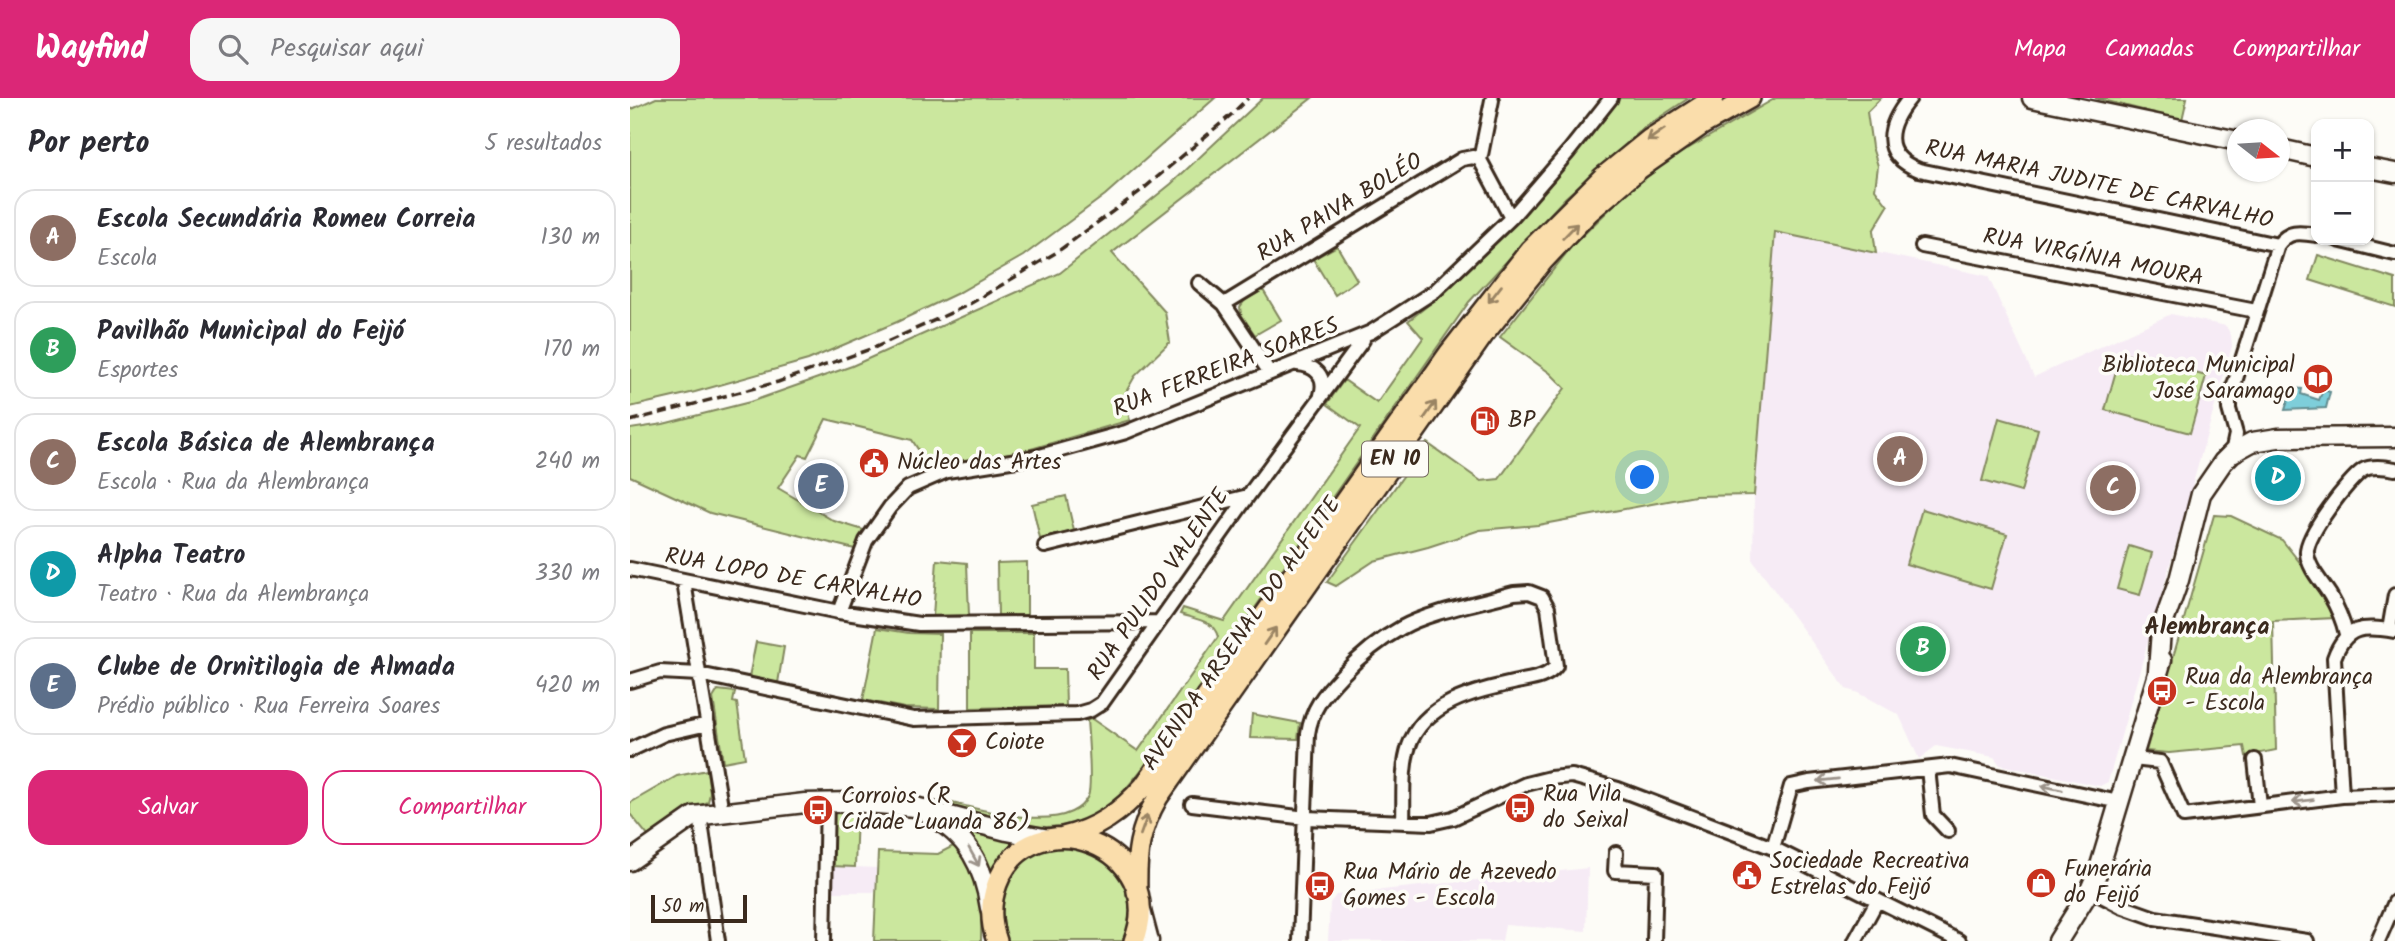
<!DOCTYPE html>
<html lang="pt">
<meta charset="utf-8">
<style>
body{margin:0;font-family:Kalam,sans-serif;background:#f7f7f7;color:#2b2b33}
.controls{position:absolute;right:21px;top:21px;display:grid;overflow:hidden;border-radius:14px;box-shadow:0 2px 5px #0004}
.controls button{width:63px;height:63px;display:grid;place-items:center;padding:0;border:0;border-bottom:2px solid #e1e1e2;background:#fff;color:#2b2b33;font:35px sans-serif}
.compass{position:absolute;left:1597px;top:21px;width:63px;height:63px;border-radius:50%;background:#fff;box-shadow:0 2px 5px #0004;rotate:107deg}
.scale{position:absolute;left:21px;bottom:18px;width:96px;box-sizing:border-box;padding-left:7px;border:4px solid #3b2a1e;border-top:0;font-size:19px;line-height:24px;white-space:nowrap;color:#3b2a1e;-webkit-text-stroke:5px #fdfcf7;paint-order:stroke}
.you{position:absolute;left:1013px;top:380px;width:24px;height:24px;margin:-18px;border:5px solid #fff;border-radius:50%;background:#1a73e8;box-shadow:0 0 0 10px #1a73e833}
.badge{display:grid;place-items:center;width:46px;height:46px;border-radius:50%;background:#db2777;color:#fff;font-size:23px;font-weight:700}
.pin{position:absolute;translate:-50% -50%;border:4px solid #fff;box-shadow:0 2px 7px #0006}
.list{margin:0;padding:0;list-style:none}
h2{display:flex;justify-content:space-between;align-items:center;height:91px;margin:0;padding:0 28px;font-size:30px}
h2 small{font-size:23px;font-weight:400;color:#7c7c81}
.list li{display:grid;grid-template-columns:46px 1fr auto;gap:21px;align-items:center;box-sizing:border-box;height:98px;margin:0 14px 14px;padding:0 14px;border:2px solid #e1e1e2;border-radius:21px}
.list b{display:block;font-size:26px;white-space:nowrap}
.list p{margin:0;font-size:23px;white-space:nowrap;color:#7c7c81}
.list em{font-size:23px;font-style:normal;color:#7c7c81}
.actions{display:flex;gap:14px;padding:21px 28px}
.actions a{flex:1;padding:16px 0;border:2px solid #db2777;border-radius:21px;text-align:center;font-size:24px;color:#db2777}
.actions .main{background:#db2777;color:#fff}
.icon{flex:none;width:38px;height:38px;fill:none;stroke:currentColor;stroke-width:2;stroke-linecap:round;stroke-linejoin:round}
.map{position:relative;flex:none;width:1765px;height:843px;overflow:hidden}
header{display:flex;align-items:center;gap:42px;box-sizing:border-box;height:98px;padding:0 35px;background:#db2777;color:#fff}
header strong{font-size:33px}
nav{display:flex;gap:38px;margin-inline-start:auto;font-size:24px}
.search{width:490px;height:63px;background:#f7f7f7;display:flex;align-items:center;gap:18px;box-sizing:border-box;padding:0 24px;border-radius:21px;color:#7c7c81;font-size:26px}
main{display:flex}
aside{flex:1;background:#fff}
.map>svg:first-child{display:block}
.built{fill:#f6ebf5}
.green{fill:#cbe79e;stroke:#83885e;stroke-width:2}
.water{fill:#7eceda;stroke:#638c8f;stroke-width:2}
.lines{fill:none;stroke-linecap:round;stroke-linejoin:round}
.street-casing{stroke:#3b2a1e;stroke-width:18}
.secondary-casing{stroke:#3b2a1e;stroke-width:23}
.primary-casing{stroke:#3b2a1e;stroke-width:24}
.street{stroke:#fdfcf7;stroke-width:12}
.secondary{stroke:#fdfcf7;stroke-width:18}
.primary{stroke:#faddab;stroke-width:19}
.rail{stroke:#3b2a1e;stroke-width:3.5;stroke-dasharray:10 5;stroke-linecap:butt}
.oneway{stroke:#9a8464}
.oneway2{stroke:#9c938a}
.labels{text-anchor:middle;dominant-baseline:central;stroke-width:7;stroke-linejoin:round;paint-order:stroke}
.shield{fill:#fdfcf7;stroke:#75695f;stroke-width:2}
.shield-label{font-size:21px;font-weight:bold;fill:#3b2a1e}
.street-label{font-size:23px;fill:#3b2a1e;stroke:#fdfcf7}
.poi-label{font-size:23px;fill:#3b2a1e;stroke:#fdfcf7;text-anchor:start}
.neighbourhood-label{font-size:24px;font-weight:bold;fill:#3b2a1e;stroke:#fdfcf7}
</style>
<header>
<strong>Wayfind</strong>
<div class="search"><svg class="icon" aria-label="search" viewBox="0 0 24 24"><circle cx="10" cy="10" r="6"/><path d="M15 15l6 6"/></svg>Pesquisar aqui</div>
<nav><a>Mapa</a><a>Camadas</a><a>Compartilhar</a></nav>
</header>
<main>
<aside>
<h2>Por perto<small>5 resultados</small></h2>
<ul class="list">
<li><span class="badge" style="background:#8d6e63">A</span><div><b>Escola Secundária Romeu Correia</b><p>Escola</p></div><em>130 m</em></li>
<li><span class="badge" style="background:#2e9e5b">B</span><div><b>Pavilhão Municipal do Feijó</b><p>Esportes</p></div><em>170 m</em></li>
<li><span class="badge" style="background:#8d6e63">C</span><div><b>Escola Básica de Alembrança</b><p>Escola · Rua da Alembrança</p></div><em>240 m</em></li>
<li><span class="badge" style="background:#0f9aa8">D</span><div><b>Alpha Teatro</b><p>Teatro · Rua da Alembrança</p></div><em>330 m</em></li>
<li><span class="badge" style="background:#5c6f8a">E</span><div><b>Clube de Ornitilogia de Almada</b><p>Prédio público · Rua Ferreira Soares</p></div><em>420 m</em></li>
</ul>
<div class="actions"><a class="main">Salvar</a><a>Compartilhar</a></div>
</aside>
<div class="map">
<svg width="1765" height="843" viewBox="0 0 1765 843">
<rect width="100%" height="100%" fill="#fdfcf7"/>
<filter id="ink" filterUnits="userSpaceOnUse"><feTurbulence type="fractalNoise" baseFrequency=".0143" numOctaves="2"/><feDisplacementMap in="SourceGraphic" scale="14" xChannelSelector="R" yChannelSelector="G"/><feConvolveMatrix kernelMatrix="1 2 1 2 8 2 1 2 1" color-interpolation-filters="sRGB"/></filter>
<g filter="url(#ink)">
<path class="built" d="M 1145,133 L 1358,178 L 1404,279 L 1541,216 L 1596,228 L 1601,237 L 1602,248 L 1478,684 L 1470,688 L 1370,667 L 1364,659 L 1306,648 L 1289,661 L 1269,617 L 1228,595 L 1216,591 L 1123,463 L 1124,397 Z
M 201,768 L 248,770 L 247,794 L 201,794 Z
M 958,770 L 956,833 L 875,827 L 872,843 L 698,843 L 700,805 L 706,797 Z"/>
<path class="green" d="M 26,0 L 585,0 L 475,97 L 393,158 L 330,194 L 267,224 L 178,262 L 65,294 L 0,309 L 0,12 Z
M 633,0 L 682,0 L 482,155 L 535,214 L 540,244 L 505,278 L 493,299 L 500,322 L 401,351 L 300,370 L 282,342 L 196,321 L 177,359 L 170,357 L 148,390 L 204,423 L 237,433 L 225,451 L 80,415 L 0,378 L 0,331 L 33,326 L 120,304 L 222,268 L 430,175 L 541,86 Z
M 988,0 L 1059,0 L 1015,29 L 935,100 L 839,204 L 513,670 C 503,682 493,696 480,707 C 432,747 370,723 318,707 L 318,704 C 350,711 439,739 458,698 C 462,690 458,635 457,622 L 462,621 L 508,653 L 588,539 C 584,522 564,521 550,516 L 553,510 L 594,523 L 730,330 L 697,306 L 714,282 L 747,305 L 793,240 L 778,223 C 842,175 897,113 948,51 C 962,35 979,19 988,0 Z
M 1146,0 L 1251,0 L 1237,14 L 1242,49 L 1248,68 L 1245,91 L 1258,108 L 1243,133 L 1246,155 L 1145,134 L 1124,397 L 1065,398 L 908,427 L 850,432 L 798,449 L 744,463 L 706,488 L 697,484 L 797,345 L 851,383 L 869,381 L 935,290 L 920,275 L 870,239 L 942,148 L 994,97 L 1040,61 Z
M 1465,0 L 1557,0 L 1552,22 Z
M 707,148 L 727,182 L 705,197 L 683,161 Z
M 1688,157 L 1765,181 L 1765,209 L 1680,182 Z
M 633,192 L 651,222 L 625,237 L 611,216 L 610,209 L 615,202 Z
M 1491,255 L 1576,278 L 1560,335 L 1475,312 Z
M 1369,320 L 1408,331 L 1391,394 L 1352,383 Z
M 436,398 L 444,433 L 410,441 L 402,406 Z
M 1292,411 L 1377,436 L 1361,491 L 1276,466 Z
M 1584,417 L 1601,418 L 1652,442 L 1679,476 L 1701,511 L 1705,520 L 1643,523 L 1646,652 L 1616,658 L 1614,648 L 1539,655 L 1516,653 Z
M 1499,448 L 1522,455 L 1510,497 L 1487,491 Z
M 307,462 L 337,465 L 339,517 L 303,518 Z
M 397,464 L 397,517 L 368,517 L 367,465 Z
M 247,530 L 279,535 L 310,536 L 309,611 L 275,610 L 233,602 Z
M 340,535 L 404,535 L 404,571 L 435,571 L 436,608 L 340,610 Z
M 126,544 L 154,549 L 148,585 L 119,579 Z
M 88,592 L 105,594 L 103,604 L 107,605 L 115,660 L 93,664 L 83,600 Z
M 622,616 L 670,625 L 668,641 L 620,640 Z
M 77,672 L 80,695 L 78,704 L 49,716 L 18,738 L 0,716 L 0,705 L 47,678 Z
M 202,715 L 227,716 L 225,769 L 201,768 Z
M 331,728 L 394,741 L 361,781 Z
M 327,746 C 350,778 352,804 351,843 L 244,843 L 248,754 L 308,756 Z
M 445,746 L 488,770 L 503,807 L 497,843 L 376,843 L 371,830 L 370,800 L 383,773 L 406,753 Z"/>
<path class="water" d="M 1662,290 L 1672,291 L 1671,296 L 1689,302 L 1693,292 L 1700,294 L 1696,310 L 1655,312 Z"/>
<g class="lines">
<g class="street-casing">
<path id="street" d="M 1280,0 C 1257,27 1250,57 1289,72 L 1648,147
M 862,2 L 850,62 L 881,120
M 1708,142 L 1765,156
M 1292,148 L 1626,213
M 569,185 L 594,206 L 640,275
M 594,206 L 832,61 L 843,59 L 850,62
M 667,266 C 685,267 697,278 691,297
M 1602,355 L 1606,336 L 1599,311 L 1599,303 L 1648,147 C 1658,133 1669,134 1686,137
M 415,448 L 618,398
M 0,471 L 209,514 L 289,526 L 529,524
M 54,484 L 92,714
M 209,514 L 236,443 L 260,409 L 278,390 L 317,373 L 406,359 L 496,334 L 741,234 L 805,193 L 881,120 L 939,53 L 981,0
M 1759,532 L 1765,497
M 1716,536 C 1713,523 1707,509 1700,497 C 1692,484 1678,470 1677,455 C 1675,438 1719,381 1733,372 C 1742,367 1755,369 1765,371
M 0,583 L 30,574 L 69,576 L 284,621 L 447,616 L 461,612 L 472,605 L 618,398 L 733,242
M 0,652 L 34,636 L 78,626
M 1503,661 L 1530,664 L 1554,718 L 1712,698 L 1765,696
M 1625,662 L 1630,708
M 1298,671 L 1303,717 L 1318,733
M 1712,698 L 1704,560 C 1716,527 1733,528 1765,533
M 562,706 L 676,720 L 801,725 L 823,720 L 896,686 L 920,680 L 942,678 L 988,691 L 1143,750 L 1329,843
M 70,717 L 88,843
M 1143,750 L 1161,688 L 1179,684 L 1320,668 L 1489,704
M 986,755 L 985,773 L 1026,775 L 1024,843
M 1460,792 L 1491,808 L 1525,820 L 1677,843
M 194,843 L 197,703
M 670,843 L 678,636 C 682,610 694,596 712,577 C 729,559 749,542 771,530 C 801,513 850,505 884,495 L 899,494 L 912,499 L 918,510 L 926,568 C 917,580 901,581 887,584 C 847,593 794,604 779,648 C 771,671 774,700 773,724
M 1225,843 L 1247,803
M 1748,843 L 1765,804"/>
</g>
<g class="secondary-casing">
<path id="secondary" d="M 1402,0 L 1608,43
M 1650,51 L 1686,59
M 1739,70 L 1765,75
M 1528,573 L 1531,532 L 1549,482 L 1571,396 L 1593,364 L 1602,355 L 1622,344 L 1648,340 L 1765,339
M 300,718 C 338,737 354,769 360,810
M 0,763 L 64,718 L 175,705 L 223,704 L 285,709 L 377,733 L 419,741
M 510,809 L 519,843
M 1428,843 L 1460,792 L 1469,771 L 1532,562"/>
</g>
<g class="primary-casing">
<path id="primary" d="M 433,739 C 467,731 491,714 514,688 L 820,254 L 900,152 L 973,79 L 1020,41 L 1084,0
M 507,794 C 506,756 509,732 528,699 L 854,236 L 913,163 L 959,114 L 1009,71 L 1072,27 L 1120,0
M 367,843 C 360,824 360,805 367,786 C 401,696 541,749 504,843"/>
</g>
<use href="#street" class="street"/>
<use href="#secondary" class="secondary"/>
<use href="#primary" class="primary"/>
<path class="rail" d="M 0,323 L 148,284 L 246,249 L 338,207 L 427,154 L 512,92 L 602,16 L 618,0"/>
</g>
<defs><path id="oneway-shaft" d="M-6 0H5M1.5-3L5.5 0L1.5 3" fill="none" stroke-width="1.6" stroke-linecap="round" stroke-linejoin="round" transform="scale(1.75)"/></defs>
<g class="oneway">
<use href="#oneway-shaft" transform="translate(1026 37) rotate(145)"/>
<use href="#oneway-shaft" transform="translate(940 133) rotate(-46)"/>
<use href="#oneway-shaft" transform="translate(865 196) rotate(128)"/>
<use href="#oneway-shaft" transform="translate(800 312) rotate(-55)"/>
<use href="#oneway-shaft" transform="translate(640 538) rotate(-55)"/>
<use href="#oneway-shaft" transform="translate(514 727) rotate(-70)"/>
</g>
<g class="oneway2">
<use href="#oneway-shaft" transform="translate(1198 682) rotate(174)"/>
<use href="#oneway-shaft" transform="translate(1422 690) rotate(-168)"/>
<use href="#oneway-shaft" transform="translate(1673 703) rotate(173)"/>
<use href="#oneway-shaft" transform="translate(344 759) rotate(61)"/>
</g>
</g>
<defs>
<g id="library-disc" transform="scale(1.575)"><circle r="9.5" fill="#c8321e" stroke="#fdfcf7"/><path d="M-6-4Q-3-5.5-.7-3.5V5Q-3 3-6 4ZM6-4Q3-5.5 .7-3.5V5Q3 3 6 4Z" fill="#fff"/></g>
<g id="fuel-disc" transform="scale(1.575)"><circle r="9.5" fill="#c8321e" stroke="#fdfcf7"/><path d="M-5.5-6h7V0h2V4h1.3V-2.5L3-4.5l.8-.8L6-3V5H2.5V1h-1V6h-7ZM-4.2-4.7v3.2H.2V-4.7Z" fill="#fff"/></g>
<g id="civic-disc" transform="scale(1.575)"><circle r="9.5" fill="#c8321e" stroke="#fdfcf7"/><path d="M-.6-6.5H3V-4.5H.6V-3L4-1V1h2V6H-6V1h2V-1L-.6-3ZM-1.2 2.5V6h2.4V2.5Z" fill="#fff"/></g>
<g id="bus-disc" transform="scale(1.575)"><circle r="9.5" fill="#c8321e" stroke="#fdfcf7"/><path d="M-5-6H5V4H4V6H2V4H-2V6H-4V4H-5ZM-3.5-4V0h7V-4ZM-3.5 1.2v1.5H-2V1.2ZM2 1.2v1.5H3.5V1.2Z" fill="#fff"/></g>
<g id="bar-disc" transform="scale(1.575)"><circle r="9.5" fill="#c8321e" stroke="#fdfcf7"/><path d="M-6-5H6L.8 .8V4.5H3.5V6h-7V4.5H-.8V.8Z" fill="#fff"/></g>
<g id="shop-disc" transform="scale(1.575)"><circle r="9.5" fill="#c8321e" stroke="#fdfcf7"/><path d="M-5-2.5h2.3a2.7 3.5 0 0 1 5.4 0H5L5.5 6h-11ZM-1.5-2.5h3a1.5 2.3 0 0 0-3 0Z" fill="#fff"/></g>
</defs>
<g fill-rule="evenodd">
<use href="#library-disc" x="1688" y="281"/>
<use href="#fuel-disc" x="855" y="323"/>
<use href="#civic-disc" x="244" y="365"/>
<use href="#bus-disc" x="1532" y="593"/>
<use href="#bar-disc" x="332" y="645"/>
<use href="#bus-disc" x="890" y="710"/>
<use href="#bus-disc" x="188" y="712"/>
<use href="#civic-disc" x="1117" y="777"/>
<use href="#shop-disc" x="1411" y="785"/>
<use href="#bus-disc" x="690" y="788"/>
</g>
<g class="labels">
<rect class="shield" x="732" y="343.5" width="66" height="35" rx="5"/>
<g class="shield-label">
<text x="765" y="361">EN 10</text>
</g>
<g class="street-label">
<text transform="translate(1469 87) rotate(12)">RUA MARIA JUDITE DE CARVALHO</text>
<text transform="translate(710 110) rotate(-31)">RUA PAIVA BOLÉO</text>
<text transform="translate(1463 160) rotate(11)">RUA VIRGÍNIA MOURA</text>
<text transform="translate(596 270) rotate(-21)">RUA FERREIRA SOARES</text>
<text transform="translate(163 481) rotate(10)">RUA LOPO DE CARVALHO</text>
<text transform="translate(529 487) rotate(-55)">RUA PULIDO VALENTE</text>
<text transform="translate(612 536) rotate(-55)">AVENIDA ARSENAL DO ALFEITE</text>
</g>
<g class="poi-label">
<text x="1665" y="268" text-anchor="end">Biblioteca Municipal<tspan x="1665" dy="26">José Saramago</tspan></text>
<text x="878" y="323">BP</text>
<text x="267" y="365">Núcleo das Artes</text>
<text x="1555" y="580">Rua da Alembrança<tspan x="1555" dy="26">- Escola</tspan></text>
<text x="355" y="645">Coiote</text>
<text x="913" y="697">Rua Vila<tspan x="913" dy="26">do Seixal</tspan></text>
<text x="211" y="699">Corroios (R<tspan x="211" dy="26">Cidade Luanda 86)</tspan></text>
<text x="1140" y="764">Sociedade Recreativa<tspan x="1140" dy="26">Estrelas do Feijó</tspan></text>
<text x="1434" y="772">Funerária<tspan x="1434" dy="26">do Feijó</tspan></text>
<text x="713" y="775">Rua Mário de Azevedo<tspan x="713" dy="26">Gomes - Escola</tspan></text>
</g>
<g class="neighbourhood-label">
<text x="1577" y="529">Alembrança</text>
</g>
</g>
</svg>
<div class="controls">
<button>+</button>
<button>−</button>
</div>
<svg class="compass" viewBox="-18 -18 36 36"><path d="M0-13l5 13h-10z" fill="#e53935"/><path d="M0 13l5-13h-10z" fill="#7c7c81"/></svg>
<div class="scale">50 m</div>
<div class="you"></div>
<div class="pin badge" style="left:1270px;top:361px;background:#8d6e63">A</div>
<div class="pin badge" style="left:1293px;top:551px;background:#2e9e5b">B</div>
<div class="pin badge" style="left:1483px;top:390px;background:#8d6e63">C</div>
<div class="pin badge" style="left:1648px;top:380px;background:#0f9aa8">D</div>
<div class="pin badge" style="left:191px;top:388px;background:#5c6f8a">E</div>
</div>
</main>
